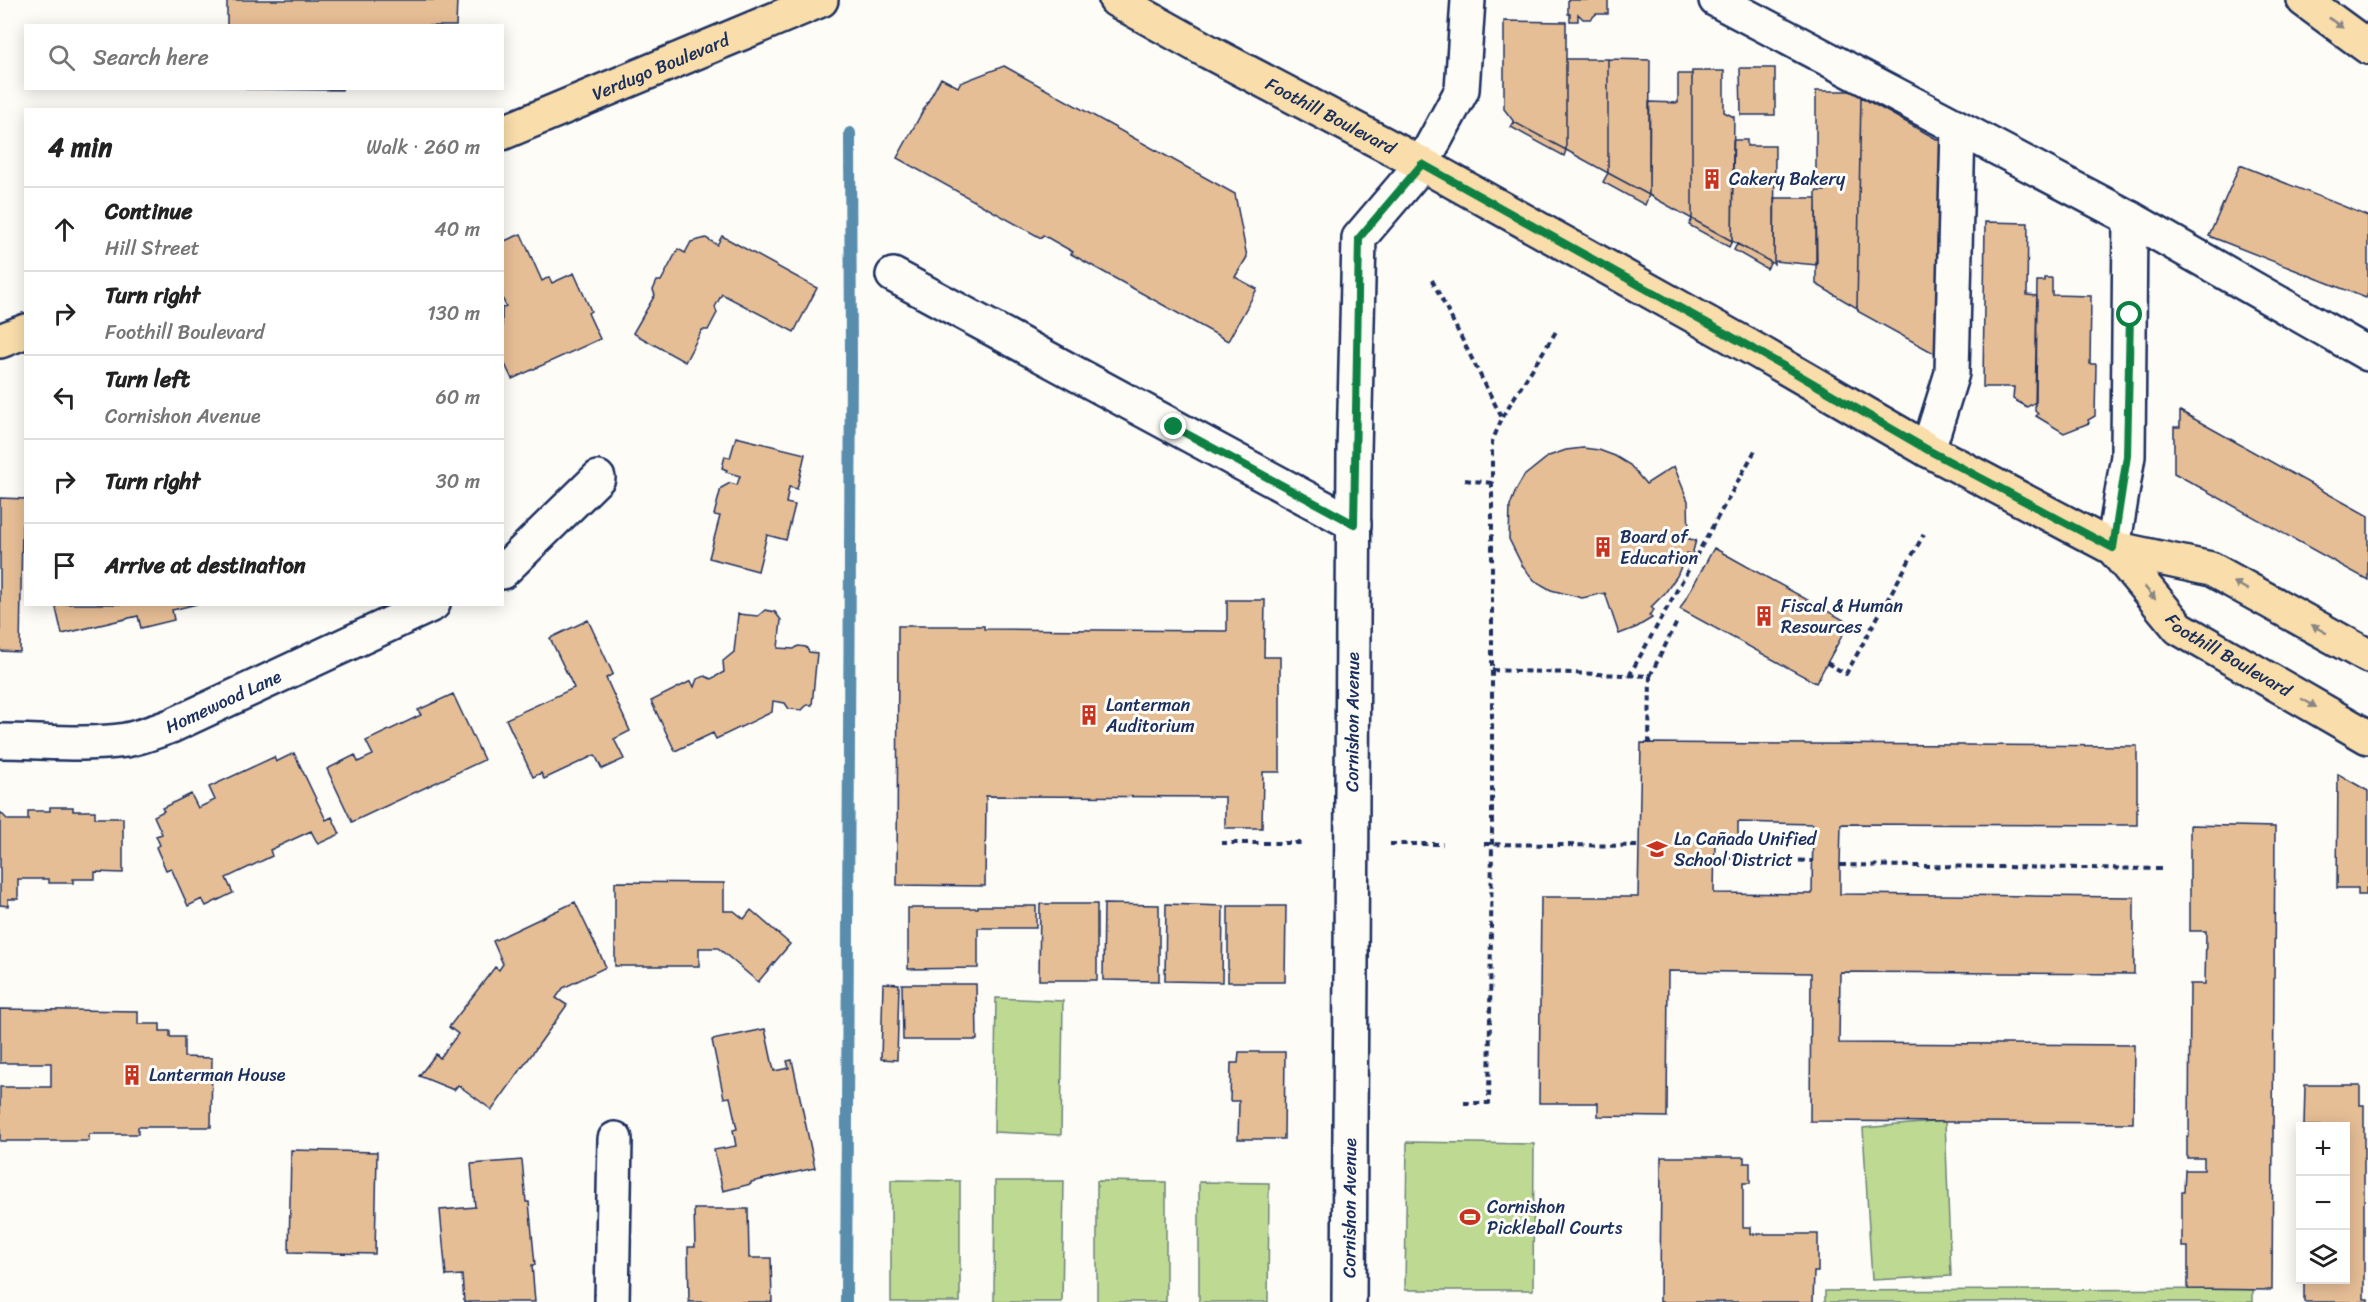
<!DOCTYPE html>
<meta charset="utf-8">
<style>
body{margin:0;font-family:Sriracha,sans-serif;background:#f6f6f6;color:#222}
.controls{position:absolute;right:18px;bottom:18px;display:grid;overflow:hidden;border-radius:0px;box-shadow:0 3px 15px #0003}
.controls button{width:54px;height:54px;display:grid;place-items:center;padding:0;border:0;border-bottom:2px solid #e0e0e0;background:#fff;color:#222;font:30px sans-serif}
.stop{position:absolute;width:18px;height:18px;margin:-14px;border:4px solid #0b8043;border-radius:50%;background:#fff}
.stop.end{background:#0b8043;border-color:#fff;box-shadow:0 2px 6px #0008}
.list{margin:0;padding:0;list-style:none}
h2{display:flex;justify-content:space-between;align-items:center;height:78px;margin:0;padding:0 24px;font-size:26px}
h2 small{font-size:20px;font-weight:400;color:#767676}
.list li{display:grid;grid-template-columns:39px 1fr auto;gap:18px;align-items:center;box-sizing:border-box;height:84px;padding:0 24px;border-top:2px solid #e0e0e0}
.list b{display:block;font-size:22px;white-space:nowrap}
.list p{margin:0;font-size:20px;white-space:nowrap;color:#767676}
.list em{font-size:20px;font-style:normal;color:#767676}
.icon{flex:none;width:33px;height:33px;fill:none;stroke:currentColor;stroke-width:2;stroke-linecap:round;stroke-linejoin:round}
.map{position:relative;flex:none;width:2368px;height:1302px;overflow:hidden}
.search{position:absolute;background:#fff;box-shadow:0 3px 15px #0003;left:24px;top:24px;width:480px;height:66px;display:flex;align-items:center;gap:15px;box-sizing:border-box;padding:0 21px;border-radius:0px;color:#767676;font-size:22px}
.panel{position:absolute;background:#fff;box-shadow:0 3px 15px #0003;left:24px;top:108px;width:480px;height:498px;border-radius:0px}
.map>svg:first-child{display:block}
.green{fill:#beda92;stroke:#6c8478;stroke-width:1.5}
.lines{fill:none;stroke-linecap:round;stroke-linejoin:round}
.stream{stroke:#598dad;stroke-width:12}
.building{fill:#e6be96;stroke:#1b2f5e;stroke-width:1.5;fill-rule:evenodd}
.minor-casing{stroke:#1b2f5e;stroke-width:38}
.major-casing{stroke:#1b2f5e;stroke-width:38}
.highway-casing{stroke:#1b2f5e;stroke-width:38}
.path{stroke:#1b2f5e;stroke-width:4;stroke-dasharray:6 4.5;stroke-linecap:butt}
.minor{stroke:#fdfcf7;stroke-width:33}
.major{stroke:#f9deab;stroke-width:33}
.highway{stroke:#f9deab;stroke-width:33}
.oneway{fill:#8a8684}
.route{stroke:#0b8043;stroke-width:8}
.labels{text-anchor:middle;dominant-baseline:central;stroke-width:6;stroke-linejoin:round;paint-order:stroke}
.street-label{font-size:18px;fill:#1b2f5e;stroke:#fdfcf7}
.poi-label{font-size:18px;fill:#1b2f5e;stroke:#fdfcf7;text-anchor:start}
</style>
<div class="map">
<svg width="2368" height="1302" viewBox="0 0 2368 1302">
<rect width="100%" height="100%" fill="#fdfcf7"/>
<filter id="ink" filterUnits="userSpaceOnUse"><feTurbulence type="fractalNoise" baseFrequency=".0167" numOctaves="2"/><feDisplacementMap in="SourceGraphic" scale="12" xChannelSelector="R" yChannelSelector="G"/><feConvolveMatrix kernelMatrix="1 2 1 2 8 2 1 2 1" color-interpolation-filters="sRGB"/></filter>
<g filter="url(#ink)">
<path class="green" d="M 996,998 L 1063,1001 L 1061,1135 L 994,1132 Z
M 1945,1121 L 1951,1276 L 1872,1280 L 1863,1128 Z
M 1407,1142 L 1534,1144 L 1533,1290 L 1405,1290 Z
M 891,1180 L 960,1181 L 960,1302 L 891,1302 Z
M 995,1181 L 1064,1181 L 1062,1302 L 994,1302 Z
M 1097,1181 L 1166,1182 L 1166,1302 L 1097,1302 Z
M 1199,1182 L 1269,1183 L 1268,1302 L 1199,1302 Z
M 2253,1289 L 2253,1302 L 1825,1302 L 1825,1291 Z"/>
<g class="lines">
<path class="stream" d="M 846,1302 L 851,360 L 850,133"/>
</g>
<path class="building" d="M 227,0 L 457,0 L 456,26 L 227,26 Z
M 1568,0 L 1608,0 L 1608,14 L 1596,14 L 1591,19 L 1583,19 L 1578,14 L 1578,21 L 1570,21 L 1570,14 L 1568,14 Z
M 1504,21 L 1566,22 L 1566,150 L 1514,122 L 1504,109 Z
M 1566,59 L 1608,59 L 1608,173 L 1566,150 Z
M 1608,59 L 1650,60 L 1649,195 L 1608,173 Z
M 1004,66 L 1235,194 L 1247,257 L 1235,277 L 1257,289 L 1228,341 L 1071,254 L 1073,252 L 1043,235 L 1041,238 L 897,158 L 941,78 L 958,87 L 960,83 Z
M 1740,68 L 1775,68 L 1775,115 L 1741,115 Z
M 1692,71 L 1724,71 L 1724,112 L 1734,117 L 1732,241 L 1692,219 Z
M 1678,74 L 1692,74 L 1692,219 L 1649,195 L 1649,102 L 1678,103 Z
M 342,88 L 342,90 L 246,89 L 246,88 Z
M 1816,91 L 1852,91 L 1861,97 L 1857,308 L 1816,284 L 1816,191 L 1825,191 L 1825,187 L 1816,187 Z
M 1861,97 L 1942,142 L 1941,357 L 1859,312 L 1857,308 Z
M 1514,122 L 1566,150 L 1564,156 L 1511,127 Z
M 1733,140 L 1747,140 L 1747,146 L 1775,146 L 1774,264 L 1732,241 Z
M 2240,165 L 2368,216 L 2368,293 L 2366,298 L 2209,236 Z
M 1608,173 L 1649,195 L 1645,205 L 1603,182 Z
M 1774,198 L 1816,198 L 1817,265 L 1774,261 Z
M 1692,219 L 1732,241 L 1729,247 L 1689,225 Z
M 1985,222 L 2028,223 L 2027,295 L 2037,296 L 2036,402 L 2027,407 L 2013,399 L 2014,387 L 1983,387 Z
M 521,234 L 542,281 L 549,277 L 552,283 L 574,273 L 591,311 L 588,313 L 600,339 L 512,379 L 502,358 L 502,308 L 506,306 L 502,298 L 502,242 Z
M 722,236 L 817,288 L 794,332 L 722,294 L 715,307 L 717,313 L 708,330 L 702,330 L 685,362 L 633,333 L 655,295 L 653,290 L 657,281 L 661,281 L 678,249 L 685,253 L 691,242 L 706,238 L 717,245 Z
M 1737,244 L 1771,262 L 1767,269 L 1734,250 Z
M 2044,278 L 2052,278 L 2052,295 L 2091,296 L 2090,364 L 2096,364 L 2095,416 L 2088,420 L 2089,423 L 2064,433 L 2036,416 L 2038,414 L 2035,411 L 2037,281 L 2044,281 Z
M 2180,411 L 2368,516 L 2368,580 L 2174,473 L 2174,427 L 2180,427 Z
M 736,437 L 805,454 L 797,489 L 789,487 L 786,503 L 795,505 L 786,540 L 767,535 L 758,571 L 709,558 L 720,516 L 714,515 L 721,488 L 730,483 L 737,485 L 740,476 L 726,472 L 727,470 L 722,468 L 725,456 L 730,458 Z
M 1583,448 L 1599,450 L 1615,456 L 1630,465 L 1646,484 L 1674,466 L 1688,501 L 1689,539 L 1696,540 L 1692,555 L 1687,553 L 1677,576 L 1665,593 L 1651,607 L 1654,610 L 1649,615 L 1652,618 L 1637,627 L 1619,634 L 1605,593 L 1582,598 L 1551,590 L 1535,581 L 1523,567 L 1509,539 L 1510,506 L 1516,490 L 1524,476 L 1549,456 L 1566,450 Z
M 0,498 L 26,499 L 26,525 L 22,525 L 20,652 L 0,651 Z
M 1714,548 L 1849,623 L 1816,683 L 1680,609 Z
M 1227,600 L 1265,600 L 1264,657 L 1280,657 L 1280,772 L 1263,772 L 1262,828 L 1225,828 L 1225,797 L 986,796 L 985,886 L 897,885 L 898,626 L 984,626 L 984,629 L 1227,631 Z
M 55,604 L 197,604 L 172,610 L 174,620 L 141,628 L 138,616 L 62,634 Z
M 765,610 L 775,612 L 781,620 L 778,648 L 794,649 L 798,646 L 806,647 L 809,652 L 817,653 L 812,705 L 807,705 L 802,710 L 789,709 L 785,703 L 773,701 L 772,712 L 716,739 L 713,733 L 675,751 L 651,701 L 691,681 L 694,687 L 697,679 L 705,676 L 711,679 L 724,672 L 723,661 L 734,652 L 738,614 L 758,616 Z
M 588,620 L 613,674 L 606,678 L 630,731 L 614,739 L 624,759 L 602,769 L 595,755 L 544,779 L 541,773 L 533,777 L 506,719 L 574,688 L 550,638 Z
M 453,694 L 484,760 L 352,822 L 327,769 L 355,755 L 358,762 L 373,755 L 366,741 L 421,715 L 418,710 Z
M 1641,743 L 2137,746 L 2137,825 L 1841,824 L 1840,865 L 1840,894 L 2134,897 L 2134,974 L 1840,972 L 1839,1043 L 2134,1045 L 2133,1123 L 1810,1121 L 1811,973 L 1668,971 L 1667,1117 L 1598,1116 L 1598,1103 L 1539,1103 L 1541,897 L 1638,897 ZM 1738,822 L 1813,824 L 1812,894 L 1714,893 L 1715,840 L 1738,840 Z
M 294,753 L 326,820 L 332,817 L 340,834 L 318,844 L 311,831 L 270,850 L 272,856 L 226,878 L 233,893 L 206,906 L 202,899 L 188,906 L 171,868 L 166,870 L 156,847 L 160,845 L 156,836 L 162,834 L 154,816 L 164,811 L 162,808 L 191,794 L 198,808 L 215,800 L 209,787 L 274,757 L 276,762 Z
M 2338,774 L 2368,791 L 2368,888 L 2366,888 L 2366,895 L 2358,895 L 2358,888 L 2337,888 Z
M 50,807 L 73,807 L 73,811 L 95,811 L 95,818 L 123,818 L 123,873 L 95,872 L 95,879 L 73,879 L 73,883 L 49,883 L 49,879 L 18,879 L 18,899 L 8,899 L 8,906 L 0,905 L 0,812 L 8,820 L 28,820 L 28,811 L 50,811 Z
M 2190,825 L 2275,827 L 2272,1290 L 2188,1289 L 2188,1247 L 2182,1247 L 2182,1192 L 2184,1192 L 2185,1170 L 2204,1170 L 2204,1158 L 2187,1158 L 2187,1136 L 2189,1136 L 2190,984 L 2205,984 L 2206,931 L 2190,931 Z
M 615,882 L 724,883 L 724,911 L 734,911 L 744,919 L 751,910 L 790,944 L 758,982 L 718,948 L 699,948 L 699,966 L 615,966 Z
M 575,902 L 606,967 L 563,988 L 556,998 L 567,1005 L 492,1110 L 458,1085 L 454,1090 L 419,1076 L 436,1054 L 440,1058 L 458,1034 L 449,1027 L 495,967 L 499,970 L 503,964 L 493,941 Z
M 1040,904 L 1097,904 L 1097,980 L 1039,980 Z
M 1104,904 L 1159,905 L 1159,981 L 1103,980 Z
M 1166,904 L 1223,906 L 1222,982 L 1165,981 Z
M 978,906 L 1036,906 L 1036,928 L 978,928 L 978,968 L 908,969 L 908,908 L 978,908 Z
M 1228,906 L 1286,906 L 1285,982 L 1228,982 Z
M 883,983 L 899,984 L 897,1060 L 881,1059 Z
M 902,984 L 976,984 L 977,1040 L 903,1040 Z
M 0,1009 L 138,1011 L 138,1024 L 160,1024 L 160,1031 L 170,1031 L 170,1037 L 184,1037 L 184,1057 L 212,1058 L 211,1127 L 138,1127 L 138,1134 L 89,1134 L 89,1141 L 0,1141 L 0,1087 L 51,1087 L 51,1063 L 0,1063 Z
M 765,1029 L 774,1071 L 789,1068 L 787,1061 L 792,1060 L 815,1168 L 751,1182 L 751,1184 L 723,1191 L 714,1150 L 736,1146 L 733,1130 L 737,1129 L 730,1097 L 724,1098 L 712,1040 Z
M 1239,1052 L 1285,1052 L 1284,1139 L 1238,1139 L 1239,1101 L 1230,1101 L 1231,1063 L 1238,1063 Z
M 2305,1085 L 2360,1085 L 2360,1105 L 2364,1105 L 2364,1299 L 2368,1299 L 2368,1302 L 2304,1302 L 2304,1280 L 2346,1280 L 2346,1126 L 2304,1126 Z
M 291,1150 L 377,1152 L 375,1254 L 289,1252 Z
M 1661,1157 L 1744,1157 L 1744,1163 L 1750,1163 L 1750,1183 L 1743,1183 L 1743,1227 L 1751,1227 L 1751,1234 L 1818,1234 L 1818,1272 L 1814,1272 L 1813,1302 L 1660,1302 Z
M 522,1160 L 526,1202 L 529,1202 L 535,1265 L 532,1265 L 535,1302 L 464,1302 L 462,1275 L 446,1276 L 440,1210 L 475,1207 L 471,1164 Z
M 694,1209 L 748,1209 L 749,1258 L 771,1258 L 772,1302 L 689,1302 L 688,1247 L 695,1247 Z"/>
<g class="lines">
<g class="minor-casing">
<g id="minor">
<path d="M 1716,0 L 2130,218 L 2368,354"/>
<path d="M 893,275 L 1354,524"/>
<path d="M 1928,450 L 1952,373 L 1958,128"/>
<path d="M 2113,548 L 2128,456 L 2130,218"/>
<path d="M 502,572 L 598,478"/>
<path id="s1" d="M 0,741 C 41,741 85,746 126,740 C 141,737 157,731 171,726 L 433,604"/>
<path d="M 612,1302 L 615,1139"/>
<path id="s2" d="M 1349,1302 L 1354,452 L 1359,238 L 1422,164 L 1462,90 L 1468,0"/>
</g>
</g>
<g class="major-casing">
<g id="major">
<path id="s3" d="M 1116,0 L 1209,52 L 1422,164 L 1759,352 L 1928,450 L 2113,548 L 2211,569 L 2368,656"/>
<path id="s4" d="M 502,133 L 821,0"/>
<path d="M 0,341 L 26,331"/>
<path id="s5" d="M 2113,548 L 2179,628 L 2368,737"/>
</g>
</g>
<g class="highway-casing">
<path id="highway" d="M 2304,0 L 2368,47"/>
</g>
<path class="path" d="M 1432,280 L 1502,418 L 1492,442 L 1492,844 L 1489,1103 L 1464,1103
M 1502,417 L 1557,330
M 1465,480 L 1492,483
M 1827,663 L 1846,674 L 1924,534
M 1492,670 L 1650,676 L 1649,744
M 1629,676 L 1757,447
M 1650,676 L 1678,620
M 1221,843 L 1302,843
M 1390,844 L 1443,844
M 1484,844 L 1638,846
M 1715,857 L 1812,861
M 1840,865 L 2164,869"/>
<use href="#minor" class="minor"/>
<use href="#major" class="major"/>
<use href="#highway" class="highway"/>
</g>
<defs><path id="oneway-solid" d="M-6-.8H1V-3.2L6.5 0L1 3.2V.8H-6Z" transform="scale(1.5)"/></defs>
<g class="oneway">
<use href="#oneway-solid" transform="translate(2336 23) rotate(36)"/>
<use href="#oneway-solid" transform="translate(2241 586) rotate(-151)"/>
<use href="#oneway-solid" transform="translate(2150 593) rotate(50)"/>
<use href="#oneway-solid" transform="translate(2319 629) rotate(-151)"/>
<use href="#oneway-solid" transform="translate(2309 703) rotate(30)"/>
</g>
</g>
<g class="lines" filter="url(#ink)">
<path class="route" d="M 1174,427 L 1354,524 L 1359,238 L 1422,164 L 1759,352 L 1928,450 L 2113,548 L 2127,456 L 2130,315"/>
</g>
<defs>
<g id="building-bare" transform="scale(1.62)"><path d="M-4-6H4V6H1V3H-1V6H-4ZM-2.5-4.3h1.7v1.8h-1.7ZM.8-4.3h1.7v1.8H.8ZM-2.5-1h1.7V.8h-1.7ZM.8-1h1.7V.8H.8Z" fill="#c8321e" stroke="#fdfcf7" stroke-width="2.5" paint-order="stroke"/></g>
<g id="school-bare" transform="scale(1.62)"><path d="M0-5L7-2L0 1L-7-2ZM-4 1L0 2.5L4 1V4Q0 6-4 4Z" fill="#c8321e" stroke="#fdfcf7" stroke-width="2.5" paint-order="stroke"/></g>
<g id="stadium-bare" transform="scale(1.62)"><path d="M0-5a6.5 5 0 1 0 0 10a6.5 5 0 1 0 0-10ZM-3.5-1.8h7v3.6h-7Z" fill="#c8321e" stroke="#fdfcf7" stroke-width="2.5" paint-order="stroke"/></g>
</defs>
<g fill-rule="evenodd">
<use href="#building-bare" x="1712" y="179"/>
<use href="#building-bare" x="1603" y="547"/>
<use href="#building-bare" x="1764" y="616"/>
<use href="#building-bare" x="1089" y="715"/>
<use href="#school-bare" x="1657" y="849"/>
<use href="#building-bare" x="132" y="1075"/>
<use href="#stadium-bare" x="1470" y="1217"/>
</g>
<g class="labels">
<g class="street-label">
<text stroke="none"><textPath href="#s4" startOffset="172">Verdugo Boulevard</textPath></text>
<text stroke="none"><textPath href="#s3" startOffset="244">Foothill Boulevard</textPath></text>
<text stroke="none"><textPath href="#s5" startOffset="160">Foothill Boulevard</textPath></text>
<text stroke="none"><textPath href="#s1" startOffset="231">Homewood Lane</textPath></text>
<text stroke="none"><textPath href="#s2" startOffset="580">Cornishon Avenue</textPath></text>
<text stroke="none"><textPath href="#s2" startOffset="94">Cornishon Avenue</textPath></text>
</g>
<g class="poi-label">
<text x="1729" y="179">Cakery Bakery</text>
<text x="1620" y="537">Board of<tspan x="1620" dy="21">Education</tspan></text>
<text x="1781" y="606">Fiscal &amp; Human<tspan x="1781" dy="21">Resources</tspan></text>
<text x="1106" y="705">Lanterman<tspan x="1106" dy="21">Auditorium</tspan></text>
<text x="1674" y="839">La Cañada Unified<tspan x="1674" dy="21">School District</tspan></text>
<text x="149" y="1075">Lanterman House</text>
<text x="1487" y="1207">Cornishon<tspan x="1487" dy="21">Pickleball Courts</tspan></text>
</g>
</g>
</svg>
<div class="controls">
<button>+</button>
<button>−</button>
<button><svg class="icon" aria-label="layers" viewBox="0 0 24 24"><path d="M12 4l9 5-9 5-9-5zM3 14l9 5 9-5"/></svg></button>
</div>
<div class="stop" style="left:2130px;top:315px"></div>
<div class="stop end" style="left:1174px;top:427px"></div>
<div class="search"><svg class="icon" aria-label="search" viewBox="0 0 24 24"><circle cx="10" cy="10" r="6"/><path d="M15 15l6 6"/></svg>Search here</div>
<section class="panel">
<h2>4 min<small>Walk · 260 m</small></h2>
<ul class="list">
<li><svg class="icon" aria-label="ahead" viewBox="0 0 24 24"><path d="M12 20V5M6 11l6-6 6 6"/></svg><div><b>Continue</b><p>Hill Street</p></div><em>40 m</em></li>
<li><svg class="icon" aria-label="right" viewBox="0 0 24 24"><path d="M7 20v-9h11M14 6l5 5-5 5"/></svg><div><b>Turn right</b><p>Foothill Boulevard</p></div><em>130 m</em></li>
<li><svg class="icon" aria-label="left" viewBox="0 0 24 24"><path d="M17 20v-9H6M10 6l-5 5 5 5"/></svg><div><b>Turn left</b><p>Cornishon Avenue</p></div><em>60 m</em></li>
<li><svg class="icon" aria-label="right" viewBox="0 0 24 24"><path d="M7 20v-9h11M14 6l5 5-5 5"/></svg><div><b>Turn right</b></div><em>30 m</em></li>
<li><svg class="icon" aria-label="arrive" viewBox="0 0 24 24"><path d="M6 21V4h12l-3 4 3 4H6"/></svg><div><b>Arrive at destination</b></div></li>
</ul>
</section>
</div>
